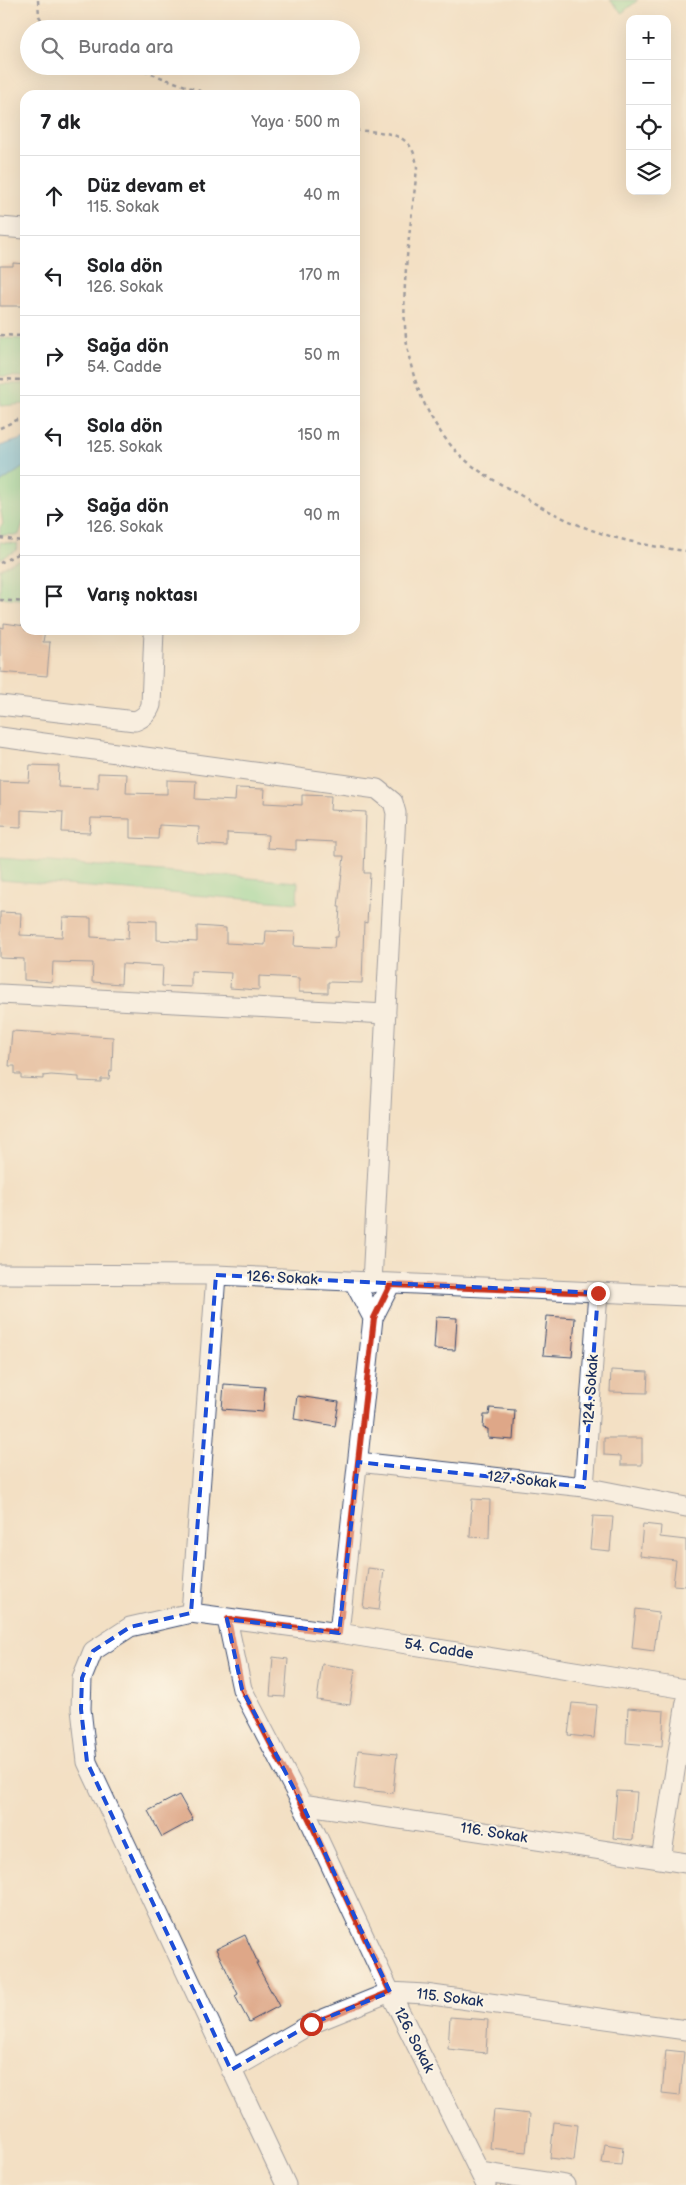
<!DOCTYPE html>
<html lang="tr">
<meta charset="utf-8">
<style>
body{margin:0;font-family:"Balsamiq Sans",sans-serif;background:#f6f6f6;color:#202124}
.controls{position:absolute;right:15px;top:15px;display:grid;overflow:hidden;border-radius:10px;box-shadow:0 5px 20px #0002}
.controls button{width:45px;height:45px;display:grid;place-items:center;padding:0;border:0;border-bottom:1px solid #e0e0e0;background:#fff;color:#202124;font:25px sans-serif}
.stop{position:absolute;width:15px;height:15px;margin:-11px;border:4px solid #c8321e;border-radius:50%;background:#fff}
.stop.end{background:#c8321e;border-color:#fff;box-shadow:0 1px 5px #0008}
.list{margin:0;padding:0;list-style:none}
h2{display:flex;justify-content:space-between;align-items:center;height:65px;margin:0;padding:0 20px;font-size:21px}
h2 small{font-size:16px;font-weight:400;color:#757577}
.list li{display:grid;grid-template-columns:32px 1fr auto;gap:15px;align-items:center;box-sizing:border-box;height:80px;padding:0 20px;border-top:1px solid #e0e0e0}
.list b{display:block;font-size:19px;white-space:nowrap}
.list p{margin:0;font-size:16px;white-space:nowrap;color:#757577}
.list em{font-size:16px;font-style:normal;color:#757577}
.icon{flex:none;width:28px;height:28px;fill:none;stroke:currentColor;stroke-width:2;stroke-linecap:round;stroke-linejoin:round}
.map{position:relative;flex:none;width:686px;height:2185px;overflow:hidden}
.search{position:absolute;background:#fff;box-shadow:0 5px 20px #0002;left:20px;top:20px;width:340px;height:55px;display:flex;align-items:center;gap:12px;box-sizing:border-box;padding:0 18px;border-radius:28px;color:#757577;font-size:19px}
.panel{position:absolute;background:#fff;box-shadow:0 5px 20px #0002;left:20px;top:90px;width:340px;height:545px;border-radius:15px}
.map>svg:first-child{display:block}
.green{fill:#8bdd9e;stroke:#53867e}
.water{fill:#68c1e5;stroke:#4278a2}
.building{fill:#dea788}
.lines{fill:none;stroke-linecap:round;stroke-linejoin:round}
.minor-casing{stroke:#3b4a6d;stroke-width:21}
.path{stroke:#3b4a6d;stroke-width:2.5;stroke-dasharray:4 4;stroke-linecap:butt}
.minor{stroke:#fff;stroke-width:19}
.route{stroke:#c8321e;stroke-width:6}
.marked{fill:none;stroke:#1d4ed8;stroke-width:4;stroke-dasharray:10 6;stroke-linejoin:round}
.labels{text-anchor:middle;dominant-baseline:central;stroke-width:4;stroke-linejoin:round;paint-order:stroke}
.street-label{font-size:15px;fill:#1b2f5e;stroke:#fcf5e5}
</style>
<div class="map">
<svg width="686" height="2185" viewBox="0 0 686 2185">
<rect width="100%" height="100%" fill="#fcf5e5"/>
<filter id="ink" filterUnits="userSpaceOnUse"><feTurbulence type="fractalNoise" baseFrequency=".02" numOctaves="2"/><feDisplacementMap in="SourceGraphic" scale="10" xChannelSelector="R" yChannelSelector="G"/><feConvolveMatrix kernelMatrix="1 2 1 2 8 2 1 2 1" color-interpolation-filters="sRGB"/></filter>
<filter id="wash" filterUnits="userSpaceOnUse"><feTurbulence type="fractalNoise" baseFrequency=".0096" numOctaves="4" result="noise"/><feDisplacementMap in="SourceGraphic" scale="20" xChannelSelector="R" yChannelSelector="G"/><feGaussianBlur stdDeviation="1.12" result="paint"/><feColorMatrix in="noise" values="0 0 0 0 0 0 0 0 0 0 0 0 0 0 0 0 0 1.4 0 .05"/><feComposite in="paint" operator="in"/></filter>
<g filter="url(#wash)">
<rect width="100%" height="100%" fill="#f3e0c4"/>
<path class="green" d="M 610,0 L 638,0 L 622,13 Z
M 0,338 L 25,339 L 25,377 L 0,376 Z
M 0,384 L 25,384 L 25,404 L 0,406 Z
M 25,466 L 25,516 L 19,535 L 0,535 L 0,527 L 3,524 L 0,506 L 0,483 Z
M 0,542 L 18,544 L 16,551 L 0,559 Z
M 18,560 L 25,567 L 25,600 L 0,597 L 0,569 Z
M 0,858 L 298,882 L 297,903 L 0,880 Z"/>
<path class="water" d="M 25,438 L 25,466 L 0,483 L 0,446 Z"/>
<g id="blocks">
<path class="building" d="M 13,263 L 25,264 L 25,303 L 23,303 L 23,306 L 0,306 L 0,266 L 13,266 Z
M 4,623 L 25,626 L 25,630 L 45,630 L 43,642 L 50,642 L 47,676 L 0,672 L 0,627 L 4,628 Z
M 30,765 L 59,766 L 58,787 L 98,788 L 98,773 L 127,774 L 126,793 L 167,794 L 167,780 L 196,781 L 195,799 L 235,801 L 236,788 L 265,789 L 264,803 L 302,805 L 302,795 L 331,796 L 330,810 L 366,812 L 364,873 L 370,873 L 367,923 L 364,922 L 362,983 L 328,982 L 328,993 L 299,992 L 299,978 L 259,976 L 259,990 L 230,988 L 231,973 L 191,971 L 191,987 L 162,986 L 163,966 L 122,964 L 121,984 L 92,982 L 93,963 L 53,962 L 52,982 L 24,980 L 24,959 L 0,958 L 0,912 L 21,913 L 20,935 L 62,937 L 63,917 L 91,918 L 91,937 L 128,939 L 129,920 L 157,921 L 157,940 L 197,942 L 197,926 L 226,928 L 226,943 L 265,945 L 266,931 L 295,932 L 294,946 L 334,948 L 335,937 L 338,937 L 340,907 L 338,907 L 344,856 L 336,856 L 336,842 L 296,840 L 296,850 L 267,848 L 268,835 L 227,833 L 227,846 L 198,844 L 199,827 L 159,825 L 158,839 L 130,838 L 130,819 L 91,818 L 90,833 L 62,832 L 63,812 L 21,810 L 21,827 L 0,826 L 0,781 L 29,782 Z
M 12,1031 L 113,1037 L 112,1071 L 110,1071 L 109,1079 L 101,1079 L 101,1082 L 79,1081 L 79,1077 L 51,1075 L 43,1076 L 43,1079 L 21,1078 L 21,1074 L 15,1074 L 15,1066 L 9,1066 Z
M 547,1316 L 575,1318 L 572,1357 L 543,1355 Z
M 436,1317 L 457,1318 L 455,1350 L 434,1349 Z
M 611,1370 L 648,1372 L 647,1393 L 610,1392 Z
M 224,1384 L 265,1387 L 263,1412 L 222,1409 Z
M 297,1396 L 339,1402 L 335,1426 L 294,1419 Z
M 490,1408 L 515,1410 L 513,1440 L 488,1438 L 488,1429 L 483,1428 L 484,1415 L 489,1415 Z
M 604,1438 L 642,1438 L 642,1465 L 621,1465 L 621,1456 L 604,1455 Z
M 472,1499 L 490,1500 L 489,1538 L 470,1537 Z
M 593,1516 L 613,1517 L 610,1551 L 590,1549 Z
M 643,1524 L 661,1526 L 660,1537 L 686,1540 L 686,1586 L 673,1585 L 676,1560 L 640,1556 Z
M 368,1568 L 384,1570 L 379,1610 L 363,1608 Z
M 636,1609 L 659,1612 L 654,1651 L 632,1648 Z
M 273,1657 L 288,1659 L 285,1697 L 270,1696 Z
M 322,1664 L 355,1669 L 350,1705 L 317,1700 Z
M 572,1703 L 597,1705 L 594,1738 L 568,1735 Z
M 628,1708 L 664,1711 L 662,1746 L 626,1743 Z
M 358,1750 L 397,1754 L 393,1793 L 354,1789 Z
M 617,1791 L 637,1792 L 633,1840 L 613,1838 Z
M 179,1795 L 193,1820 L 162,1837 L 148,1811 Z
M 245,1935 L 258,1963 L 256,1963 L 279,2006 L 249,2022 L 235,1996 L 238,1994 L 216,1949 Z
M 450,2017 L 488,2020 L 486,2053 L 448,2049 Z
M 666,2050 L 684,2052 L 680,2096 L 662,2094 Z
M 494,2110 L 530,2114 L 526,2152 L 490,2148 Z
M 554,2122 L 578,2125 L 574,2161 L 550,2158 Z
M 605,2144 L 623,2147 L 621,2165 L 602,2163 Z"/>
</g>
</g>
<g filter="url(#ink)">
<use href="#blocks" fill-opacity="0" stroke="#3b4a6d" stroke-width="1"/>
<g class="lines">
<g class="minor-casing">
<path id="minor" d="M 0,227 L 25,229
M 0,705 L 135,721 C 143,718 148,714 151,705 L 154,630
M 0,737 L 377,789 L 393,802 L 396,813 L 372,1283
M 0,994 L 386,1014
M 0,1274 L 216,1275
M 354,1282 L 373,1318
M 358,1462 L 584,1487 L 686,1507
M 584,1487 L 598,1293
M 191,1613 L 216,1275 L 686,1296
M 227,1619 L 242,1689 L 302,1804 L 390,1992 L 486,2185
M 339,1633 L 373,1318 L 390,1285
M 302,1804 L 686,1863
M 661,1859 L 686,1702
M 231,2070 L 311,2024 L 390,1992 L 425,1994 L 686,2030
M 480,2172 L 565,2185
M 286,2185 L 87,1762 L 81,1709 L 82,1678 L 93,1651 L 130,1627 L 191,1613 L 339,1633 L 686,1689"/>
</g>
<path class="path" d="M 38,0 L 39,16 L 47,29
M 129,66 L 211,95
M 355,130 C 385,133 414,130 417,168 C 412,220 400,286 406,337 C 411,383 432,433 469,463 C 484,475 502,485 520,495 C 580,530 617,542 686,551
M 0,335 L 25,336
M 0,379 L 25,380
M 0,428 L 25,416
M 0,538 L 22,541
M 19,553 L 25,531
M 0,563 L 19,553 L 25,560
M 0,600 L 25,602"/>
<use href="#minor" class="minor"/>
</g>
</g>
<g class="lines" filter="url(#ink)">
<path class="route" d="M 311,2024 L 390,1992 L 302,1804 L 242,1689 L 228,1619 L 339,1633 L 374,1318 L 390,1285 L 598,1293"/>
</g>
<path d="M0 0H686V2185H0ZM 216,1275 L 598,1293 L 584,1487 L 358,1462 L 339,1633 L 227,1619 L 242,1689 L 302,1804 L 390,1992 L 311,2024 L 231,2070 L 87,1762 L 81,1709 L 82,1678 L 93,1651 L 130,1627 L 191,1613 Z" fill="#f3e0c4" fill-opacity=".55" fill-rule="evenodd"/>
<path class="marked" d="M 216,1275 L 598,1293 L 584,1487 L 358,1462 L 339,1633 L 227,1619 L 242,1689 L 302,1804 L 390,1992 L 311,2024 L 231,2070 L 87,1762 L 81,1709 L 82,1678 L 93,1651 L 130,1627 L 191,1613 Z"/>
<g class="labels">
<g class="street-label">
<text transform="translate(282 1278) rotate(3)">126. Sokak</text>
<text transform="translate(591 1390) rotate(-86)">124. Sokak</text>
<text transform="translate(522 1480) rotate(6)">127. Sokak</text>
<text transform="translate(439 1649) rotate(9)">54. Cadde</text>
<text transform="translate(494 1833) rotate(9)">116. Sokak</text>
<text transform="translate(450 1998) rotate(7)">115. Sokak</text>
<text transform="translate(414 2040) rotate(63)">126. Sokak</text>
</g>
</g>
</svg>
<div class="controls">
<button>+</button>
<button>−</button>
<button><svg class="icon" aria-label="locate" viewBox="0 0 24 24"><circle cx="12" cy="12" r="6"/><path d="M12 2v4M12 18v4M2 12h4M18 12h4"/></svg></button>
<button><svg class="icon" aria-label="layers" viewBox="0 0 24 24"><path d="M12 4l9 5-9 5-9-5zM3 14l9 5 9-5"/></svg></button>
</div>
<div class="stop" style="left:311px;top:2024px"></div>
<div class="stop end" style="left:598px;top:1293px"></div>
<div class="search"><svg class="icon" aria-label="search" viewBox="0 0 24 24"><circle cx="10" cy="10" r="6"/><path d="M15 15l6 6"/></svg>Burada ara</div>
<section class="panel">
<h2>7 dk<small>Yaya · 500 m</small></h2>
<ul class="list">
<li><svg class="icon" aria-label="ahead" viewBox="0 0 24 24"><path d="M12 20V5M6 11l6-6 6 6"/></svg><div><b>Düz devam et</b><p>115. Sokak</p></div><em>40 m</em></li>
<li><svg class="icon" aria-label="left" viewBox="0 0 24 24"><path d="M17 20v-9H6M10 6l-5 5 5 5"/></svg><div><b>Sola dön</b><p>126. Sokak</p></div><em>170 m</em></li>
<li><svg class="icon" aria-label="right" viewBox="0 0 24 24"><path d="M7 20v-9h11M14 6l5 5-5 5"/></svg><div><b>Sağa dön</b><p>54. Cadde</p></div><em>50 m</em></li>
<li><svg class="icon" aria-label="left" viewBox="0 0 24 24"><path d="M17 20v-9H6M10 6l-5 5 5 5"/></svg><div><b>Sola dön</b><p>125. Sokak</p></div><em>150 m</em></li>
<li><svg class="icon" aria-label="right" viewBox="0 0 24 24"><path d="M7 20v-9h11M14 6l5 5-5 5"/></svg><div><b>Sağa dön</b><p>126. Sokak</p></div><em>90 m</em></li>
<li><svg class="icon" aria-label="arrive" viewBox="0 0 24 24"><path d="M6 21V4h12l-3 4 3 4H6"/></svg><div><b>Varış noktası</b></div></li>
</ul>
</section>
</div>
